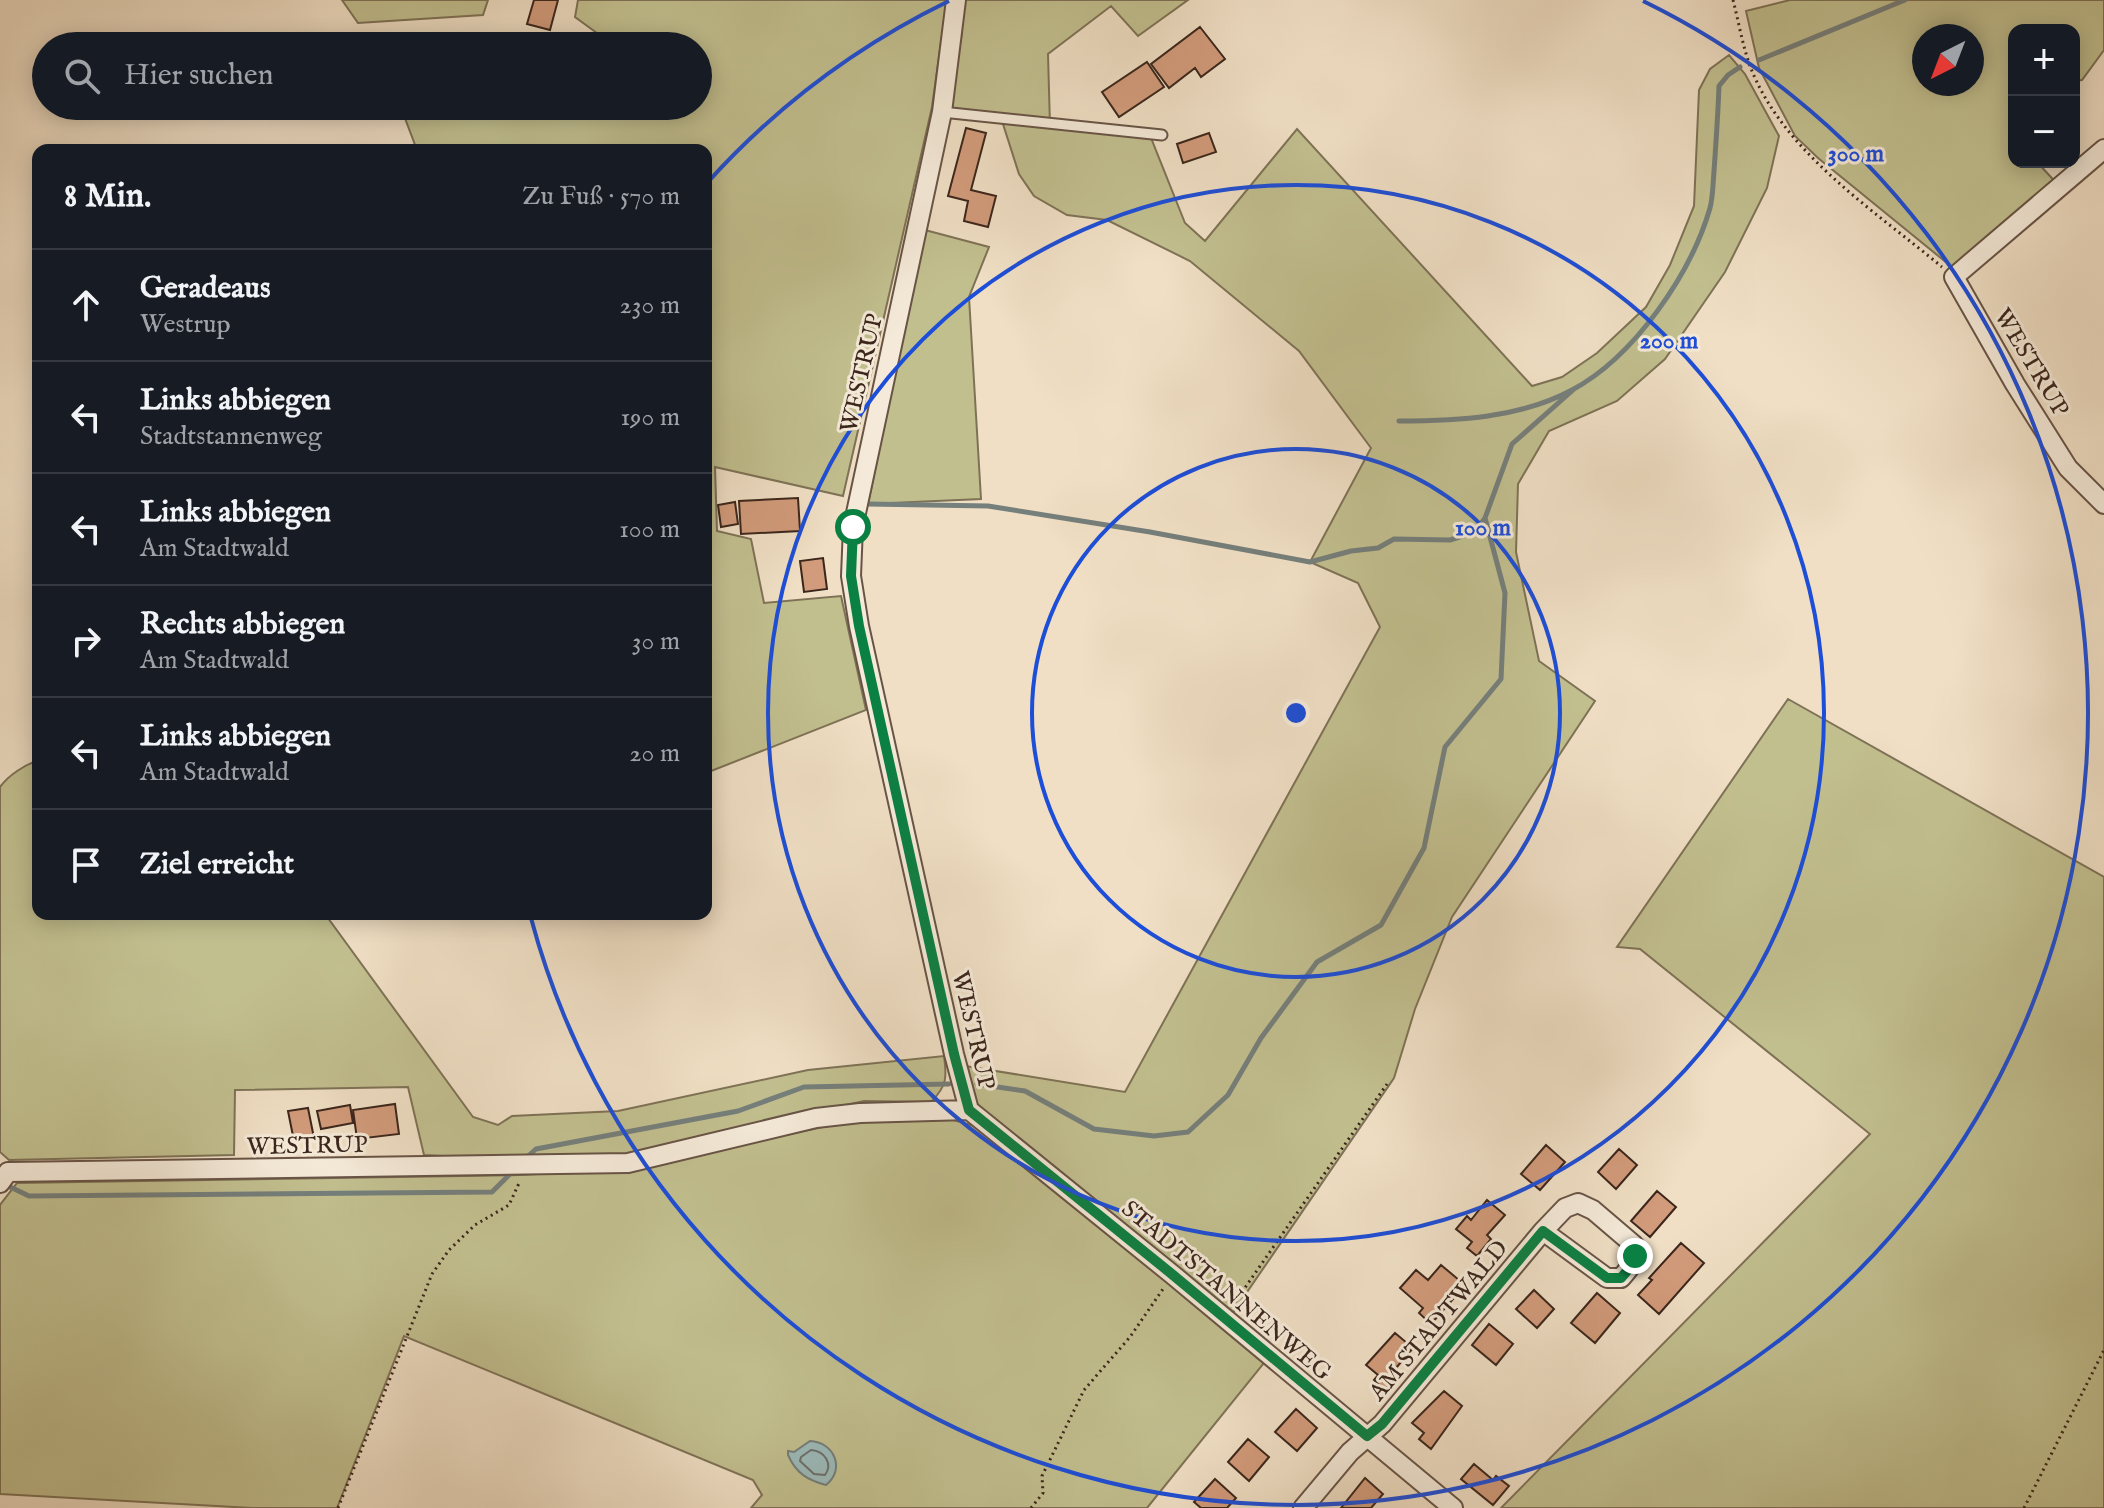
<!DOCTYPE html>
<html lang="de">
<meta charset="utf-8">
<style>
:root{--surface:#171b24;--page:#20242c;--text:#f1f3f6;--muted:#9ea1a6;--line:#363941}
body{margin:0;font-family:"IM FELL English",serif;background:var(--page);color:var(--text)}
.controls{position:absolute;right:24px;top:24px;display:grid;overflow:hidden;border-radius:16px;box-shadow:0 4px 20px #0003}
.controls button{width:72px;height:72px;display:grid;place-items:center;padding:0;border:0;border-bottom:2px solid var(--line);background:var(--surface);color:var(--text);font:40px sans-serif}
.compass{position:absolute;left:1912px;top:24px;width:72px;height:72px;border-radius:50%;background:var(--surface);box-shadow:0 4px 20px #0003;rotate:222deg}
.stop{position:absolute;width:24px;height:24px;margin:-18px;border:6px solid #0b8043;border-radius:50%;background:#fff}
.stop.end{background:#0b8043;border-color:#fff;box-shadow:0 2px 8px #0008}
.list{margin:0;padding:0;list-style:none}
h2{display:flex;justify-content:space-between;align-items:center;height:104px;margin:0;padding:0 32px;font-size:34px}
h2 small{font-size:26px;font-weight:400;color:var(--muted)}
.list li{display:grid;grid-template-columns:52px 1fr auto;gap:24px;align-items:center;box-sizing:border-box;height:112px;padding:0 32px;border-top:2px solid var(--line)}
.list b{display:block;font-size:30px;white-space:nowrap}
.list p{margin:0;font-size:26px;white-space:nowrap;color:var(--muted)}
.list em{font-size:26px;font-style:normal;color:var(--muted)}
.icon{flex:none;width:44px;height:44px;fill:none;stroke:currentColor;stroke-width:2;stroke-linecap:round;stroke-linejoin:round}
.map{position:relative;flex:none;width:2104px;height:1508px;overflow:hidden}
.search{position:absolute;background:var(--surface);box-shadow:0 4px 20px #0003;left:32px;top:32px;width:680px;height:88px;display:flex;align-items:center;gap:20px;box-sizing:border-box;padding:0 28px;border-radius:44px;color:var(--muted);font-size:30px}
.panel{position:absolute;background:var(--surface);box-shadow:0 4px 20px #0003;left:32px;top:144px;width:680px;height:776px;border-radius:16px}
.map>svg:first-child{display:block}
.green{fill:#c2bf8f;stroke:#7e7256;stroke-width:2;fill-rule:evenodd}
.water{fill:#9cbbbb;stroke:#757f7b;stroke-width:2}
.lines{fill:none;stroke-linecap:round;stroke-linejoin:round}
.shore{stroke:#6c706c;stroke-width:2}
.stream{stroke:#757f7b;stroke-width:5}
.building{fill:#d29b7b;stroke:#3b261c;stroke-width:2}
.lane-casing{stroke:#685446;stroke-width:13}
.street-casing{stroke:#685446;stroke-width:22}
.path{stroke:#3b261c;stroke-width:3;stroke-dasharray:2 4;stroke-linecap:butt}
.lane{stroke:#f5ead9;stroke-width:9}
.street{stroke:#f5ead9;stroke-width:18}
.route{stroke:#0b8043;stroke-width:10}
.ring{fill:none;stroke:#1d4ed8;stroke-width:4}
.labels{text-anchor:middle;stroke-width:6;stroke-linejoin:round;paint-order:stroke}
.street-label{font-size:24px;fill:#3b261c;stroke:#f5ead9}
.centre{fill:#1d4ed8;stroke:#f5ead9;stroke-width:4}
.ring-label{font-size:24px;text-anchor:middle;font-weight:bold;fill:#1d4ed8;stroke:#f5ead9;stroke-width:6;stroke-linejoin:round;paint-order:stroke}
</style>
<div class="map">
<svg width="2104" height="1508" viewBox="0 0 2104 1508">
<rect width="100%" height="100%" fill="#f0dfc5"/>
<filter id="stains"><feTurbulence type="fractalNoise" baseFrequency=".0025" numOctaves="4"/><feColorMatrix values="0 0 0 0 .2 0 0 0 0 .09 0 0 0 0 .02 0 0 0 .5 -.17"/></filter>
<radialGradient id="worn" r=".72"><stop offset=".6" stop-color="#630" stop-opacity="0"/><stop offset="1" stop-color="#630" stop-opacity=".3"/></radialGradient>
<path class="green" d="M 342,0 L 488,0 L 483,15 L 358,23 Z
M 578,0 L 1188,0 L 1138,36 L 1111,6 L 1048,54 L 1050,126 L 1151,138 L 1185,223 L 1205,241 L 1297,129 L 1532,386 L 1562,377 L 1597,353 L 1646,307 L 1670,265 L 1694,206 L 1699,90 L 1710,69 L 1729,55 L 1745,74 L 1779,136 L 1767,188 L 1725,272 L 1665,359 L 1617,401 L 1549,431 L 1518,484 L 1516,552 L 1539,661 L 1595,701 L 1452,917 L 1415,1009 L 1394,1078 L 1232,1314 L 978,1106 L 965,1066 L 1125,1092 L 1380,627 L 1358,583 L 1310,562 L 1371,448 L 1299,351 L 1190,261 L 1107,220 L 1067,215 L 1034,196 L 1019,174 L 1002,121 L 949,115 L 962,32 L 951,27 L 944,21 L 932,107 L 843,496 L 715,467 L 717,531 L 751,539 L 764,603 L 841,596 L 866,710 L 706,773 L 706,150 L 417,150 L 403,113 L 442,106 L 698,106 L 698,46 L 603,46 L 601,36 L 575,17 Z
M 1790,0 L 2104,0 L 2104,50 L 2082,80 L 2074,81 L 2074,30 L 2014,30 L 2014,162 L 2037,162 L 2061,188 L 1958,272 L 1818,158 L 1795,136 L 1759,68 L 1746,11 ZM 1924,36 L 1972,36 L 1972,84 L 1924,84 Z
M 925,230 L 989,247 L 969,297 L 981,499 L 868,504 Z
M 1788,699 L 2104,877 L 2104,1508 L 1501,1508 L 1870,1134 L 1640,949 L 1617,947 Z
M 38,761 L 38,914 L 325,914 L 473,1117 L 498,1125 L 512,1116 L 618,1111 L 808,1070 L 944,1056 C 947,1077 947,1086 931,1102 L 864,1101 L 622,1155 L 517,1160 L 424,1155 L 408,1087 L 235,1090 L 234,1155 L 9,1160 L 0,1152 L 0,787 C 8,776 25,764 38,761 Z
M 860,1119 L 950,1119 L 974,1126 L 1064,1193 L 1268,1358 L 1147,1508 L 751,1508 L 762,1495 L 753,1480 L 404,1336 L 337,1508 L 252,1508 L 0,1494 L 0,1205 L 17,1183 L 520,1175 L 626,1169 Z"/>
<path class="water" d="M 810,1441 C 834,1442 846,1469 826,1485 C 807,1480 796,1473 788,1455 L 788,1451 L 794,1452 Z"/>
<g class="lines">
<path class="shore" d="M 811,1450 C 825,1451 833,1464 825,1475 L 814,1474 L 800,1461 L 801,1457 Z"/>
<path class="stream" d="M 1759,60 L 1905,0
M 1399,421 C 1457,421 1520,418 1572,390 C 1634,357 1691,274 1710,208 C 1713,197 1713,183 1714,171 C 1716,143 1718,114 1719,86 L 1728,75 L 1740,67
M 868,504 L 988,506 L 1150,532 L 1310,562 L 1351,551 L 1378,548 L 1394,539 L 1450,540 L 1475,532 L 1485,518
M 977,1084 L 1025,1091 L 1094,1129 L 1154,1136 L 1188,1132 L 1228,1095 L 1261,1038 L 1317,962 L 1381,925 L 1424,848 L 1445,747 L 1501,679 L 1505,593 L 1485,518 L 1512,444 L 1573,390
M 526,1158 L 536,1149 L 738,1111 L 804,1087 L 949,1084
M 4,1184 L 29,1196 L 492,1192 L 514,1170"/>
</g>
<path class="building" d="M 534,0 L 558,0 L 550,30 L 527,24 Z
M 1200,27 L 1225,59 L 1201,77 L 1195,68 L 1169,88 L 1151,64 Z
M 469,40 L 500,41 L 500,46 L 469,46 Z
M 1147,62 L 1164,87 L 1119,117 L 1102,92 Z
M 966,128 L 986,133 L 971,190 L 996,196 L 988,227 L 964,221 L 968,201 L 948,196 Z
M 1209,133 L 1216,152 L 1183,163 L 1177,144 Z
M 798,498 L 800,531 L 741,534 L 739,501 Z
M 735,502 L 738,524 L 721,527 L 718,505 Z
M 823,558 L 827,589 L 804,592 L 800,561 Z
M 395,1104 L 399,1134 L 357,1139 L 353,1110 Z
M 350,1105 L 353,1123 L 321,1129 L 317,1111 Z
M 308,1108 L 314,1138 L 294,1141 L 288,1111 Z
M 1546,1145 L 1565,1162 L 1540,1190 L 1521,1174 Z
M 1619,1149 L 1637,1165 L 1616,1189 L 1598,1172 Z
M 1657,1191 L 1676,1207 L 1650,1237 L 1631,1221 Z
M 1487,1200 L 1505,1215 L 1487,1235 L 1491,1239 L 1477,1256 L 1467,1248 L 1472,1242 L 1456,1229 L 1467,1216 L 1471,1220 Z
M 1681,1243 L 1704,1263 L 1659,1314 L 1638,1295 L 1652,1280 L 1649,1278 Z
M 1441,1265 L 1459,1280 L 1447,1294 L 1453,1299 L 1431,1324 L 1419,1313 L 1423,1308 L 1400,1288 L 1416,1270 L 1428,1280 Z
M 1534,1290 L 1554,1309 L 1537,1328 L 1516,1309 Z
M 1597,1293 L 1620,1313 L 1595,1343 L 1571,1323 Z
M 1489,1324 L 1513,1344 L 1496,1365 L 1472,1345 Z
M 1395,1333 L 1413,1348 L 1396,1368 L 1400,1372 L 1385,1390 L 1374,1380 L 1378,1375 L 1366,1365 Z
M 1444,1391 L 1462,1406 L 1431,1449 L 1419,1439 L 1424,1433 L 1412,1423 Z
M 1296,1409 L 1317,1428 L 1297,1451 L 1275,1432 Z
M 1248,1439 L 1269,1457 L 1249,1481 L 1228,1462 Z
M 1474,1464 L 1493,1480 L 1496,1476 L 1509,1486 L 1493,1505 L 1461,1479 Z
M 1365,1478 L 1383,1494 L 1371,1508 L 1341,1508 Z
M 1215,1479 L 1236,1498 L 1227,1508 L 1201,1508 L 1194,1502 Z"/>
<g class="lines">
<g class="lane-casing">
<path id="lane" d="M 942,112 L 1162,135"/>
</g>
<g class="street-casing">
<path id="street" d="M 956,0 L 942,112 L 853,527 L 851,576 L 859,626 L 954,1054 L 969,1110
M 2104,149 L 1954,277 L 2015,384 L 2068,468 L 2104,504
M 969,1110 L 1173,1275 L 1453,1508
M 0,1183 L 8,1172 L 628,1163 L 816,1118 L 860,1113 L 969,1110
M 1303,1508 L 1350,1452 L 1382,1424 L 1543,1231 L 1565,1208 L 1578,1203 L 1593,1210 L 1634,1245 C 1636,1261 1631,1267 1621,1278 L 1607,1278 L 1543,1231"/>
</g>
<path class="path" d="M 1733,0 C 1739,23 1743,49 1752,71 C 1786,154 1875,211 1942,267
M 1235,1302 L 1387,1084
M 338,1508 L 432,1274 L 449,1250 L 475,1225 L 509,1205 L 520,1181
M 1031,1508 L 1043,1493 L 1042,1476 L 1084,1390 L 1130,1337 L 1163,1289
M 2024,1508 L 2104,1350"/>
<use href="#lane" class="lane"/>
<use href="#street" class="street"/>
</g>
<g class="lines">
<path class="route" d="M 853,527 L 851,576 L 859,626 L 954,1054 L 969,1110 L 1173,1275 L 1367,1436 L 1382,1424 L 1543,1231 L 1607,1278 L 1621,1278 L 1632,1265 L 1635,1256"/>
</g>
<g class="ring">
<circle cx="1296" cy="713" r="264"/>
<circle cx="1296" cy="713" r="528"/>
<path d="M707 183A792 792 0 0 1 949 1M1643 1A792 792 0 1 1 531 918"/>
</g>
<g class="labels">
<g class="street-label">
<text transform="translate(2032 362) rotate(59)" y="8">WESTRUP</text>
<text transform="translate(861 373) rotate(-77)" y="8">WESTRUP</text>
<text transform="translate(974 1030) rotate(77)" y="8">WESTRUP</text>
<text transform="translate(307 1145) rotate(-1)" y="8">WESTRUP</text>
<text transform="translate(1227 1290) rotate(40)" y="8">STADTSTANNENWEG</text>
<text transform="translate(1438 1320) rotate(-50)" y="8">AM STADTWALD</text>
</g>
</g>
<circle cx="1296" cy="713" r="12" class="centre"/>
<g class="ring-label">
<text x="1856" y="161">300 m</text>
<text x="1669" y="348">200 m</text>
<text x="1483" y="535">100 m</text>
</g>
<rect width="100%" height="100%" filter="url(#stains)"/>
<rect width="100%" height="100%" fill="url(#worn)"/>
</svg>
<div class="controls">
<button>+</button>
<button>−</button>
</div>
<svg class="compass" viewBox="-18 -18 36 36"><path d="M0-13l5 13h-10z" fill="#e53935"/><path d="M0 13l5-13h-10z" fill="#9ea1a6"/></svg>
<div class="stop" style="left:853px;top:527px"></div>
<div class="stop end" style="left:1635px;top:1256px"></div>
<div class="search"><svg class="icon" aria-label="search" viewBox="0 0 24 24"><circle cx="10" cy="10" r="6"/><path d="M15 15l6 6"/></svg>Hier suchen</div>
<section class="panel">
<h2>8 Min.<small>Zu Fuß · 570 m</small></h2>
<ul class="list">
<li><svg class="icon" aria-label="ahead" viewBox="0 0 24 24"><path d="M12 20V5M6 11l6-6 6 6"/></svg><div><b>Geradeaus</b><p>Westrup</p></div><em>230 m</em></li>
<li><svg class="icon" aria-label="left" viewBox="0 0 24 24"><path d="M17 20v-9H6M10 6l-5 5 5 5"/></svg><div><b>Links abbiegen</b><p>Stadtstannenweg</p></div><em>190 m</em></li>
<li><svg class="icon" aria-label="left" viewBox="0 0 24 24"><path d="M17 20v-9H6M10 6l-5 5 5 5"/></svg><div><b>Links abbiegen</b><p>Am Stadtwald</p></div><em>100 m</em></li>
<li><svg class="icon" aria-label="right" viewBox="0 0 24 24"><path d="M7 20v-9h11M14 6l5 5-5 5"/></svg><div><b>Rechts abbiegen</b><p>Am Stadtwald</p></div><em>30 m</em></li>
<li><svg class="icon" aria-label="left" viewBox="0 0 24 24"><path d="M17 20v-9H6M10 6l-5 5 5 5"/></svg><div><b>Links abbiegen</b><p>Am Stadtwald</p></div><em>20 m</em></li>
<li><svg class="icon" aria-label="arrive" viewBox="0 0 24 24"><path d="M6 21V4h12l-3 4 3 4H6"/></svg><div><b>Ziel erreicht</b></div></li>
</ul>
</section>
</div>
